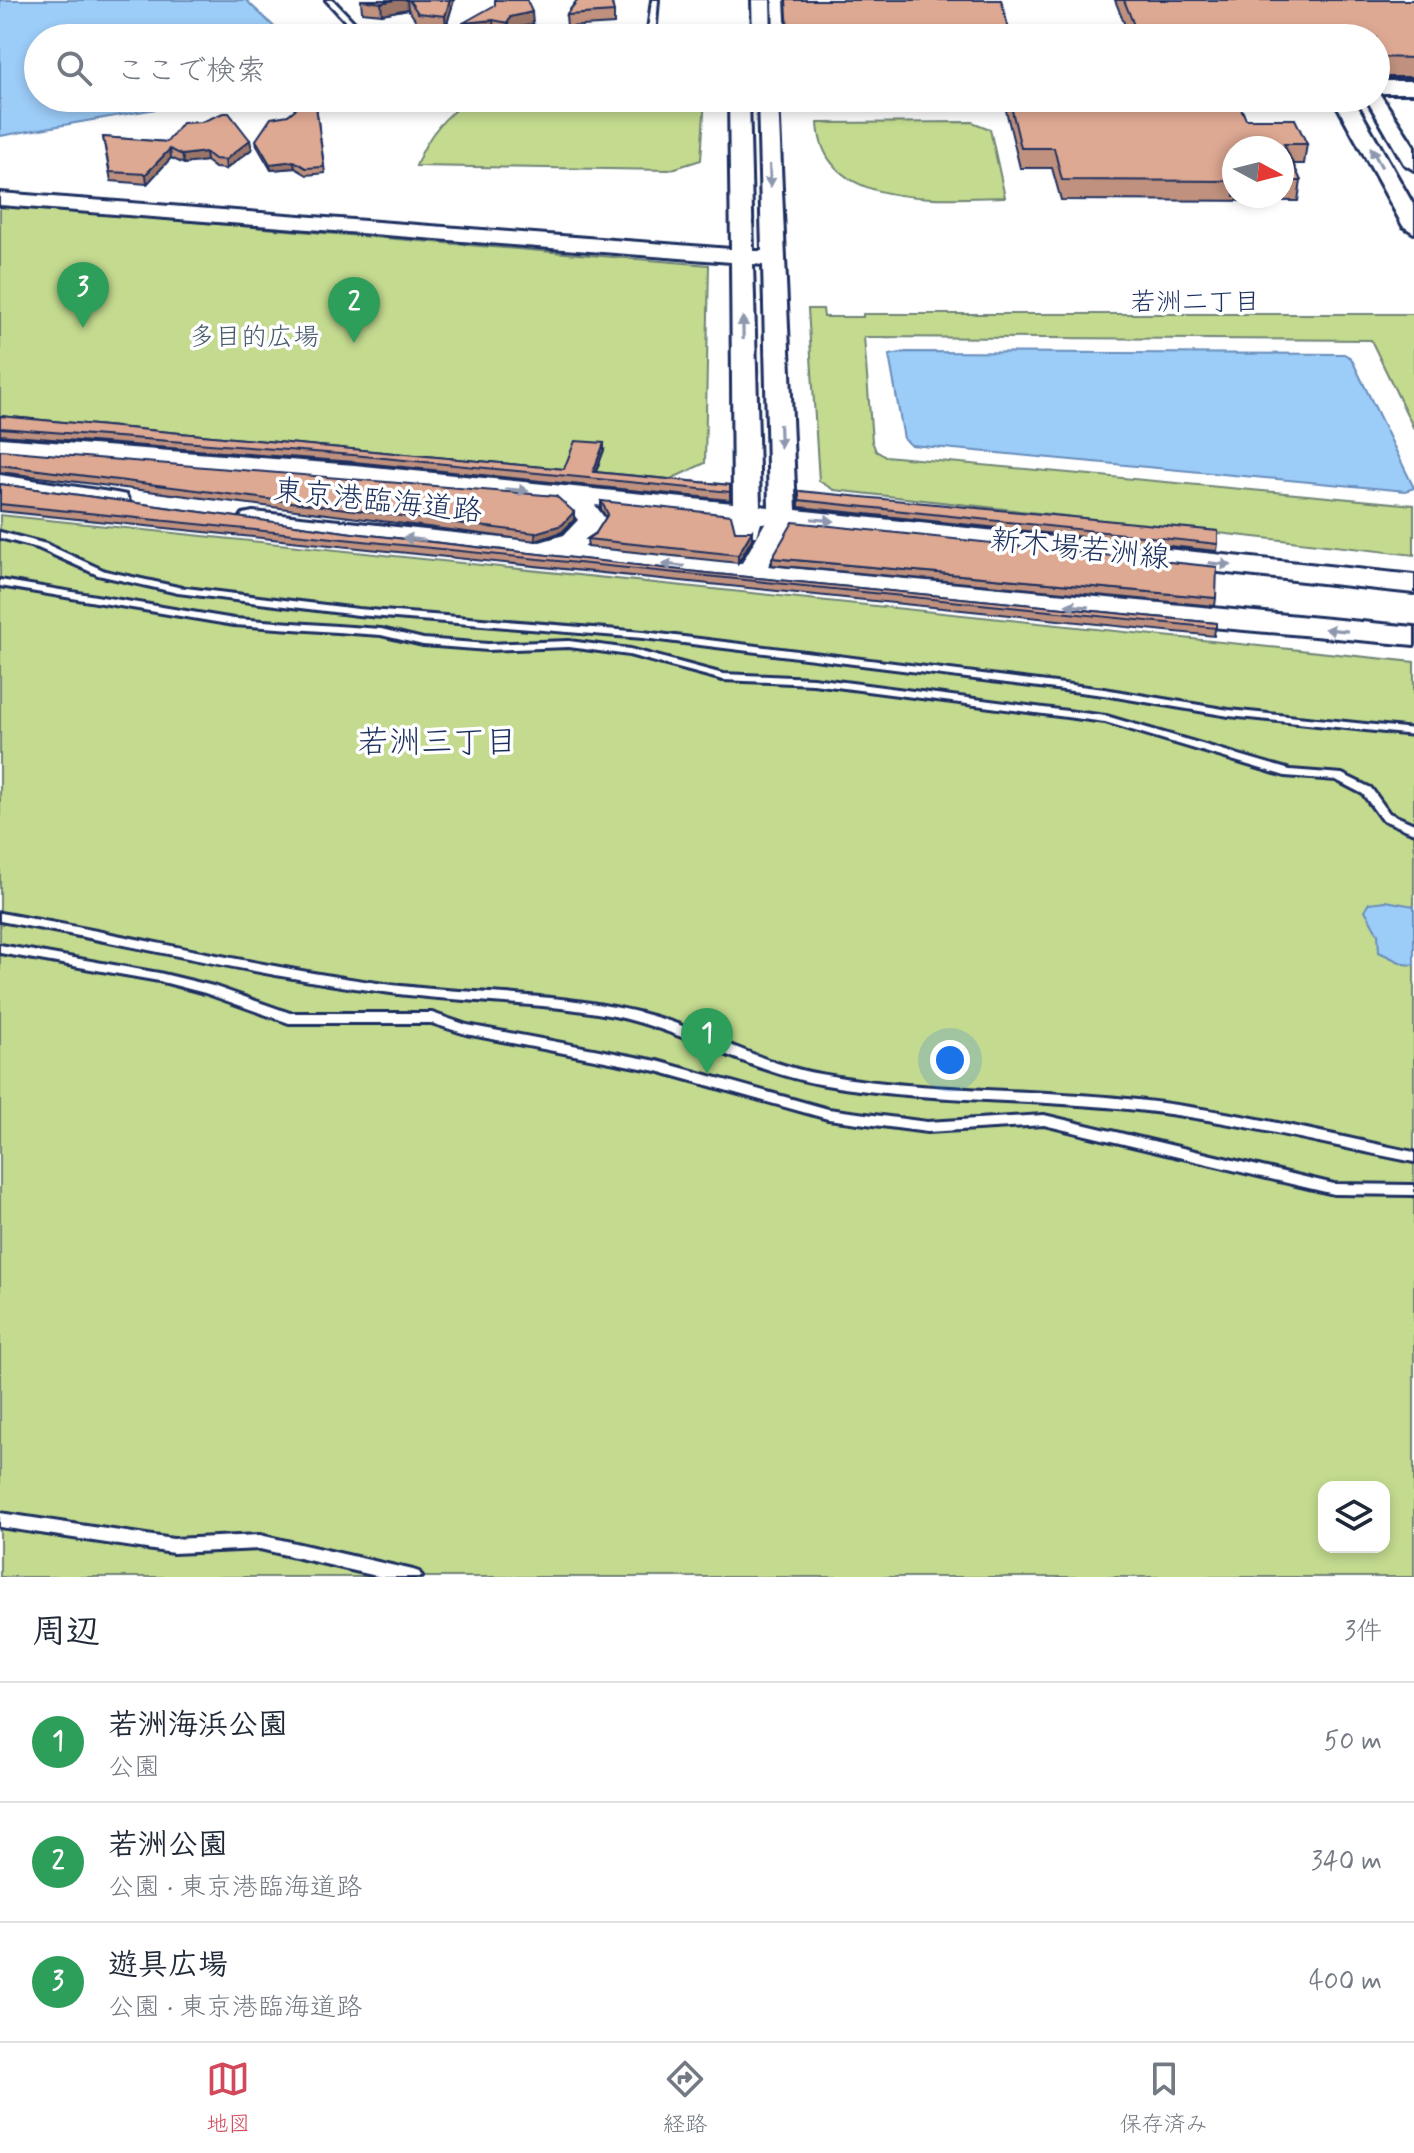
<!DOCTYPE html>
<html lang="ja">
<meta charset="utf-8">
<style>
:root{--surface:#fff;--page:#f2f2f3;--text:#1f2937;--muted:#747a83;--line:#e0e1e3;--accent:#d1495b}
body{margin:0;font-family:Mynerve,"Klee One",sans-serif;background:var(--page);color:var(--text)}
.controls{position:absolute;right:24px;bottom:24px;display:grid;overflow:hidden;border-radius:16px;box-shadow:0 4px 12px #0003}
.controls button{width:72px;height:72px;display:grid;place-items:center;padding:0;border:0;border-bottom:2px solid var(--line);background:var(--surface);color:var(--text);font:40px sans-serif}
.compass{position:absolute;left:1222px;top:136px;width:72px;height:72px;border-radius:50%;background:var(--surface);box-shadow:0 4px 12px #0003;rotate:97deg}
.you{position:absolute;left:950px;top:1060px;width:28px;height:28px;margin:-20px;border:6px solid #fff;border-radius:50%;background:#1a73e8;box-shadow:0 0 0 12px #1a73e833}
.badge{display:grid;place-items:center;width:52px;height:52px;border-radius:50%;background:var(--accent);color:#fff;font-size:26px;font-weight:700}
.pin{position:absolute;translate:-50% -66px;filter:drop-shadow(0 2px 4px #0008)}
.pin::after{content:'';position:absolute;top:42px;width:28px;height:24px;background:inherit;clip-path:polygon(0 0,100% 0,50% 100%)}
.list{margin:0;padding:0;list-style:none}
h2{display:flex;justify-content:space-between;align-items:center;height:104px;margin:0;padding:0 32px;font-size:34px}
h2 small{font-size:26px;font-weight:400;color:var(--muted)}
.list li{display:grid;grid-template-columns:52px 1fr auto;gap:24px;align-items:center;box-sizing:border-box;height:120px;padding:0 32px;border-top:2px solid var(--line)}
.list b{display:block;font-size:30px;white-space:nowrap}
.list p{margin:0;font-size:26px;white-space:nowrap;color:var(--muted)}
.list em{font-size:26px;font-style:normal;color:var(--muted)}
.icon{flex:none;width:44px;height:44px;fill:none;stroke:currentColor;stroke-width:2;stroke-linecap:round;stroke-linejoin:round}
.map{position:relative;flex:none;width:1414px;height:1577px;overflow:hidden}
.search{position:absolute;background:var(--surface);box-shadow:0 4px 12px #0003;left:24px;right:24px;top:24px;height:88px;display:flex;align-items:center;gap:20px;box-sizing:border-box;padding:0 28px;border-radius:44px;color:var(--muted);font-size:30px}
.sheet{height:464px;background:var(--surface)}
nav{display:flex;justify-content:space-around;align-items:center;box-sizing:border-box;height:112px;border-top:2px solid var(--line);background:var(--surface);font-size:22px;color:var(--muted)}
nav a{display:grid;justify-items:center;gap:4px}
nav .on{color:var(--accent)}
.map>svg:first-child{display:block}
.green{fill:#c3da8f;stroke:#6f8476;stroke-width:2;fill-rule:evenodd}
.water{fill:#9cccf8;stroke:#688dba;stroke-width:2}
.lines{fill:none;stroke-linecap:round;stroke-linejoin:round}
.service-casing{stroke:#1b2f5e;stroke-width:6}
.tertiary-casing{stroke:#1b2f5e;stroke-width:6}
.service{fill:#fff;fill-rule:evenodd}
.tertiary{fill:#fff;fill-rule:evenodd}
.wall{fill:#bf917e;stroke:#1b2f5e;stroke-width:2;fill-rule:evenodd}
.shaded-wall{fill:#9b7667;stroke:#1b2f5e;stroke-width:2}
.building{fill:#dea993;stroke:#1b2f5e;stroke-width:2}
.oneway{fill:#8d97ae}
.labels{text-anchor:middle;stroke-width:7;stroke-linejoin:round;paint-order:stroke}
.far-neighbourhood-label{font-size:26px;fill:#1b2f5e;stroke:#fff}
.far-park-label{font-size:26px;fill:#455a6a;stroke:#fff}
.street-label{font-size:30px;fill:#1b2f5e;stroke:#fff}
.neighbourhood-label{font-size:32px;fill:#1b2f5e;stroke:#fff}
</style>
<div class="map">
<svg width="1414" height="1577" viewBox="0 0 1414 1577">
<rect width="100%" height="100%" fill="#fff"/>
<filter id="ink" filterUnits="userSpaceOnUse"><feTurbulence type="fractalNoise" baseFrequency=".0125" numOctaves="2"/><feDisplacementMap in="SourceGraphic" scale="16" xChannelSelector="R" yChannelSelector="G"/><feConvolveMatrix kernelMatrix="1 2 1 2 8 2 1 2 1" color-interpolation-filters="sRGB"/></filter>
<g filter="url(#ink)">
<path class="green" d="M 473,98 L 705,98 L 701,160 L 669,170 L 416,166 C 427,136 445,114 473,98 Z
M 972,122 L 990,129 L 1005,197 C 942,198 822,211 818,123 Z
M 0,206 L 709,265 L 705,463 L 660,484 L 0,420 Z
M 808,309 L 823,309 L 824,317 L 863,317 L 863,314 L 1414,314 L 1414,429 L 1371,340 L 864,337 L 872,441 L 876,451 L 885,456 L 1414,505 L 1414,555 L 834,490 L 819,481 Z
M 0,515 L 1414,662 L 1414,1577 L 0,1577 ZM 1324,1487 L 1384,1487 L 1384,1547 L 1324,1547 Z"/>
<path class="water" d="M 0,0 L 246,0 L 286,38 L 38,38 L 38,98 L 219,98 L 0,136 Z
M 906,352 L 1344,354 L 1351,358 L 1414,488 L 1406,491 L 911,445 L 904,439 L 889,355 Z
M 1386,901 L 1414,906 L 1414,965 L 1404,964 L 1379,952 L 1378,934 L 1365,910 L 1369,903 Z"/>
<g class="lines">
<g class="service-casing">
<path id="service" d="M 326,0 L 333,0 L 369,38 L 361,38 Z
M 652,0 L 658,0 L 655,38 L 647,38 Z
M 0,532 L 46,544 L 105,571 L 178,587 L 358,609 L 643,632 L 1104,689 L 1229,710 L 1414,729 L 1414,735 L 1229,716 L 1104,695 L 643,638 L 358,615 L 178,593 L 98,575 L 38,548 L 0,538 Z
M 0,580 L 234,619 L 381,629 L 423,639 L 488,644 L 569,641 L 630,649 L 723,674 L 813,678 L 1106,716 L 1290,770 L 1342,774 L 1371,788 L 1389,813 L 1414,824 L 1414,833 L 1381,819 L 1363,794 L 1336,780 L 1285,776 L 1105,722 L 813,684 L 723,680 L 629,655 L 569,647 L 488,650 L 423,645 L 381,635 L 234,625 L 0,586 Z
M 0,913 C 128,935 255,966 384,984 C 460,994 538,992 614,1007 C 640,1012 666,1019 690,1029 C 733,1045 774,1066 820,1074 C 924,1093 1032,1088 1137,1100 C 1230,1110 1322,1133 1414,1152 L 1414,1162 C 1322,1144 1230,1120 1137,1110 C 1032,1098 924,1103 820,1084 C 748,1071 685,1031 614,1016 C 539,1001 460,1003 384,992 C 255,975 128,944 0,921 Z
M 0,945 L 159,973 L 213,986 L 290,1013 L 432,1013 L 467,1025 L 657,1061 L 828,1109 L 927,1122 L 1044,1115 L 1334,1184 L 1414,1185 L 1414,1195 L 1334,1194 L 1044,1125 L 927,1132 L 828,1119 L 657,1071 L 466,1034 L 431,1023 L 289,1023 L 205,993 L 159,981 L 0,953 Z
M 0,1513 L 173,1539 L 260,1535 L 413,1570 L 419,1572 L 422,1577 L 381,1577 L 260,1549 L 173,1553 L 0,1527 Z"/>
</g>
<g class="tertiary-casing">
<path id="tertiary" d="M 752,0 L 770,0 L 771,38 L 753,38 Z
M 1376,81 L 1414,81 L 1414,93 L 1379,93 L 1414,146 L 1414,170 L 1404,164 L 1366,98 L 1376,98 Z
M 729,98 L 749,98 L 753,251 L 762,251 L 758,98 L 778,98 L 796,510 L 1414,575 L 1414,593 L 791,526 L 768,566 L 1414,627 L 1414,645 L 999,608 L 253,528 L 243,526 L 239,520 L 243,514 L 253,512 L 540,542 L 564,535 L 578,520 L 569,508 L 557,501 L 0,454 L 0,438 L 354,465 L 733,503 L 731,262 L 0,205 L 0,193 L 731,249 ZM 753,264 L 763,265 L 769,507 L 760,506 ZM 595,505 L 733,520 L 737,536 L 757,536 L 761,523 L 765,523 L 742,563 L 584,547 L 594,539 L 606,520 Z
M 1333,98 L 1353,98 L 1414,206 L 1414,233 L 1403,226 Z
M 0,475 L 116,493 L 126,495 L 129,501 L 126,507 L 116,509 L 0,491 Z"/>
</g>
<use href="#service" class="service"/>
<use href="#tertiary" class="tertiary"/>
</g>
<path class="wall" d="M 361,0 L 454,0 L 446,27 L 419,25 L 408,9 L 382,14 L 362,12 Z
M 577,0 L 614,0 L 612,3 L 614,12 L 614,24 L 567,27 L 566,15 Z
M 785,0 L 1001,0 L 1011,38 L 787,38 Z
M 1115,0 L 1414,0 L 1414,77 L 1376,77 L 1376,38 L 1130,38 Z
M 495,5 L 533,24 L 510,29 L 509,35 L 494,32 L 464,34 Z
M 315,98 L 325,173 L 307,175 L 295,168 L 271,170 L 257,146 L 256,140 L 288,115 Z
M 1003,98 L 1236,98 L 1246,119 L 1307,144 L 1304,164 L 1293,164 L 1301,181 L 1298,201 L 1061,200 L 1052,168 L 1020,168 ZM 1234,148 L 1282,148 L 1282,196 L 1234,196 Z
M 103,137 L 167,142 L 252,149 L 226,169 L 215,168 L 206,161 L 184,164 L 171,158 L 147,184 L 111,181 Z
M 0,416 L 564,469 L 604,450 L 596,472 L 730,485 L 730,500 L 354,462 L 0,435 Z
M 0,450 L 574,512 L 574,520 L 562,532 L 536,541 L 0,472 Z
M 0,484 L 352,533 L 706,573 L 1216,623 L 1214,636 L 0,511 Z
M 799,491 L 1218,544 L 1217,551 L 799,507 Z
M 601,501 L 735,531 L 752,539 L 738,563 L 588,547 L 587,539 L 596,533 L 606,517 L 601,509 Z
M 772,558 L 1216,598 L 1215,606 L 772,565 Z"/>
<path class="shaded-wall" d="M 394,0 L 407,0 L 408,9 L 382,14 L 381,3 Z
M 450,0 L 454,0 L 446,27 L 445,16 Z
M 532,12 L 533,24 L 510,29 L 509,35 L 508,23 L 510,17 Z
M 493,20 L 494,32 L 464,34 L 463,23 Z
M 250,140 L 252,149 L 226,169 L 225,160 Z
M 170,149 L 171,158 L 147,184 L 146,174 Z
M 205,152 L 206,161 L 184,164 L 182,155 Z
M 294,161 L 295,168 L 271,170 L 270,164 Z
M 604,443 L 604,450 L 593,479 L 593,472 Z
M 574,512 L 574,520 L 562,532 L 536,541 L 535,533 Z
M 752,531 L 752,539 L 738,563 L 738,555 Z"/>
<path class="building" d="M 361,0 L 394,0 L 381,3 Z
M 409,0 L 450,0 L 445,16 L 418,13 Z
M 495,0 L 527,0 L 532,12 L 510,17 L 508,23 L 493,20 L 463,23 L 495,5 Z
M 578,0 L 611,0 L 614,12 L 566,15 Z
M 786,0 L 1001,0 L 1011,38 L 811,38 L 811,33 L 788,32 Z
M 1124,0 L 1414,0 L 1414,58 L 1376,57 L 1376,38 L 1139,38 Z
M 309,98 L 315,98 L 324,167 L 306,168 L 294,161 L 270,164 L 256,140 L 271,118 L 288,115 Z
M 1009,98 L 1236,98 L 1246,119 L 1295,119 L 1307,144 L 1284,144 L 1301,181 L 1282,181 L 1282,148 L 1234,148 L 1234,181 L 1062,180 L 1054,148 L 1021,148 Z
M 223,113 L 229,113 L 250,140 L 225,160 L 214,159 L 205,152 L 182,155 L 170,149 L 146,174 L 110,172 L 103,137 L 167,142 L 182,123 L 202,122 Z
M 0,416 L 564,469 L 575,441 L 604,443 L 593,472 L 730,485 L 730,492 L 353,455 L 0,428 Z
M 0,450 L 556,496 L 574,512 L 562,525 L 535,533 L 0,465 Z
M 0,484 L 352,533 L 706,573 L 1216,623 L 1216,628 L 0,504 Z
M 799,491 L 1218,531 L 1218,544 L 799,500 Z
M 601,501 L 731,515 L 735,531 L 752,531 L 738,555 L 587,539 L 596,533 L 608,514 Z
M 793,522 L 1217,567 L 1216,598 L 772,558 Z"/>
<defs><path id="oneway-solid" d="M-6-.8H1V-3.2L6.5 0L1 3.2V.8H-6Z" transform="scale(2)"/></defs>
<g class="oneway">
<use href="#oneway-solid" transform="translate(1376 157) rotate(-119)"/>
<use href="#oneway-solid" transform="translate(770 176) rotate(88)"/>
<use href="#oneway-solid" transform="translate(743 328) rotate(-91)"/>
<use href="#oneway-solid" transform="translate(780 436) rotate(88)"/>
<use href="#oneway-solid" transform="translate(517 490) rotate(6)"/>
<use href="#oneway-solid" transform="translate(823 520) rotate(6)"/>
<use href="#oneway-solid" transform="translate(414 539) rotate(-174)"/>
<use href="#oneway-solid" transform="translate(1220 564) rotate(7)"/>
<use href="#oneway-solid" transform="translate(673 565) rotate(-174)"/>
<use href="#oneway-solid" transform="translate(1077 606) rotate(-175)"/>
<use href="#oneway-solid" transform="translate(1336 630) rotate(-175)"/>
</g>
</g>
<g class="labels">
<g class="far-neighbourhood-label">
<text x="1195" y="310">若洲二丁目</text>
</g>
<g class="far-park-label">
<text x="254" y="345">多目的広場</text>
</g>
<g class="street-label">
<text transform="translate(378 500) rotate(6)" y="10">東京港臨海道路</text>
<text transform="translate(1080 548) rotate(6)" y="10">新木場若洲線</text>
</g>
<g class="neighbourhood-label">
<text x="437" y="752">若洲三丁目</text>
</g>
</g>
</svg>
<div class="controls">
<button><svg class="icon" aria-label="layers" viewBox="0 0 24 24"><path d="M12 4l9 5-9 5-9-5zM3 14l9 5 9-5"/></svg></button>
</div>
<svg class="compass" viewBox="-18 -18 36 36"><path d="M0-13l5 13h-10z" fill="#e53935"/><path d="M0 13l5-13h-10z" fill="#747a83"/></svg>
<div class="you"></div>
<div class="pin badge" style="left:707px;top:1074px;background:#2e9e5b">1</div>
<div class="pin badge" style="left:354px;top:343px;background:#2e9e5b">2</div>
<div class="pin badge" style="left:83px;top:328px;background:#2e9e5b">3</div>
<div class="search"><svg class="icon" aria-label="search" viewBox="0 0 24 24"><circle cx="10" cy="10" r="6"/><path d="M15 15l6 6"/></svg>ここで検索</div>
</div>
<section class="sheet">
<h2>周辺<small>3件</small></h2>
<ul class="list">
<li><span class="badge" style="background:#2e9e5b">1</span><div><b>若洲海浜公園</b><p>公園</p></div><em>50 m</em></li>
<li><span class="badge" style="background:#2e9e5b">2</span><div><b>若洲公園</b><p>公園 · 東京港臨海道路</p></div><em>340 m</em></li>
<li><span class="badge" style="background:#2e9e5b">3</span><div><b>遊具広場</b><p>公園 · 東京港臨海道路</p></div><em>400 m</em></li>
</ul>
</section>
<nav>
<a class="on"><svg class="icon" aria-label="map" viewBox="0 0 24 24"><path d="M3 6l6-2 6 2 6-2v14l-6 2-6-2-6 2zM9 4v14M15 6v14"/></svg>地図</a>
<a><svg class="icon" aria-label="directions" viewBox="0 0 24 24"><path d="M12 3l9 9-9 9-9-9zM9 14v-3h6M13 9l2 2-2 2"/></svg>経路</a>
<a><svg class="icon" aria-label="saved" viewBox="0 0 24 24"><path d="M7 4h10v16l-5-4-5 4z"/></svg>保存済み</a>
</nav>
